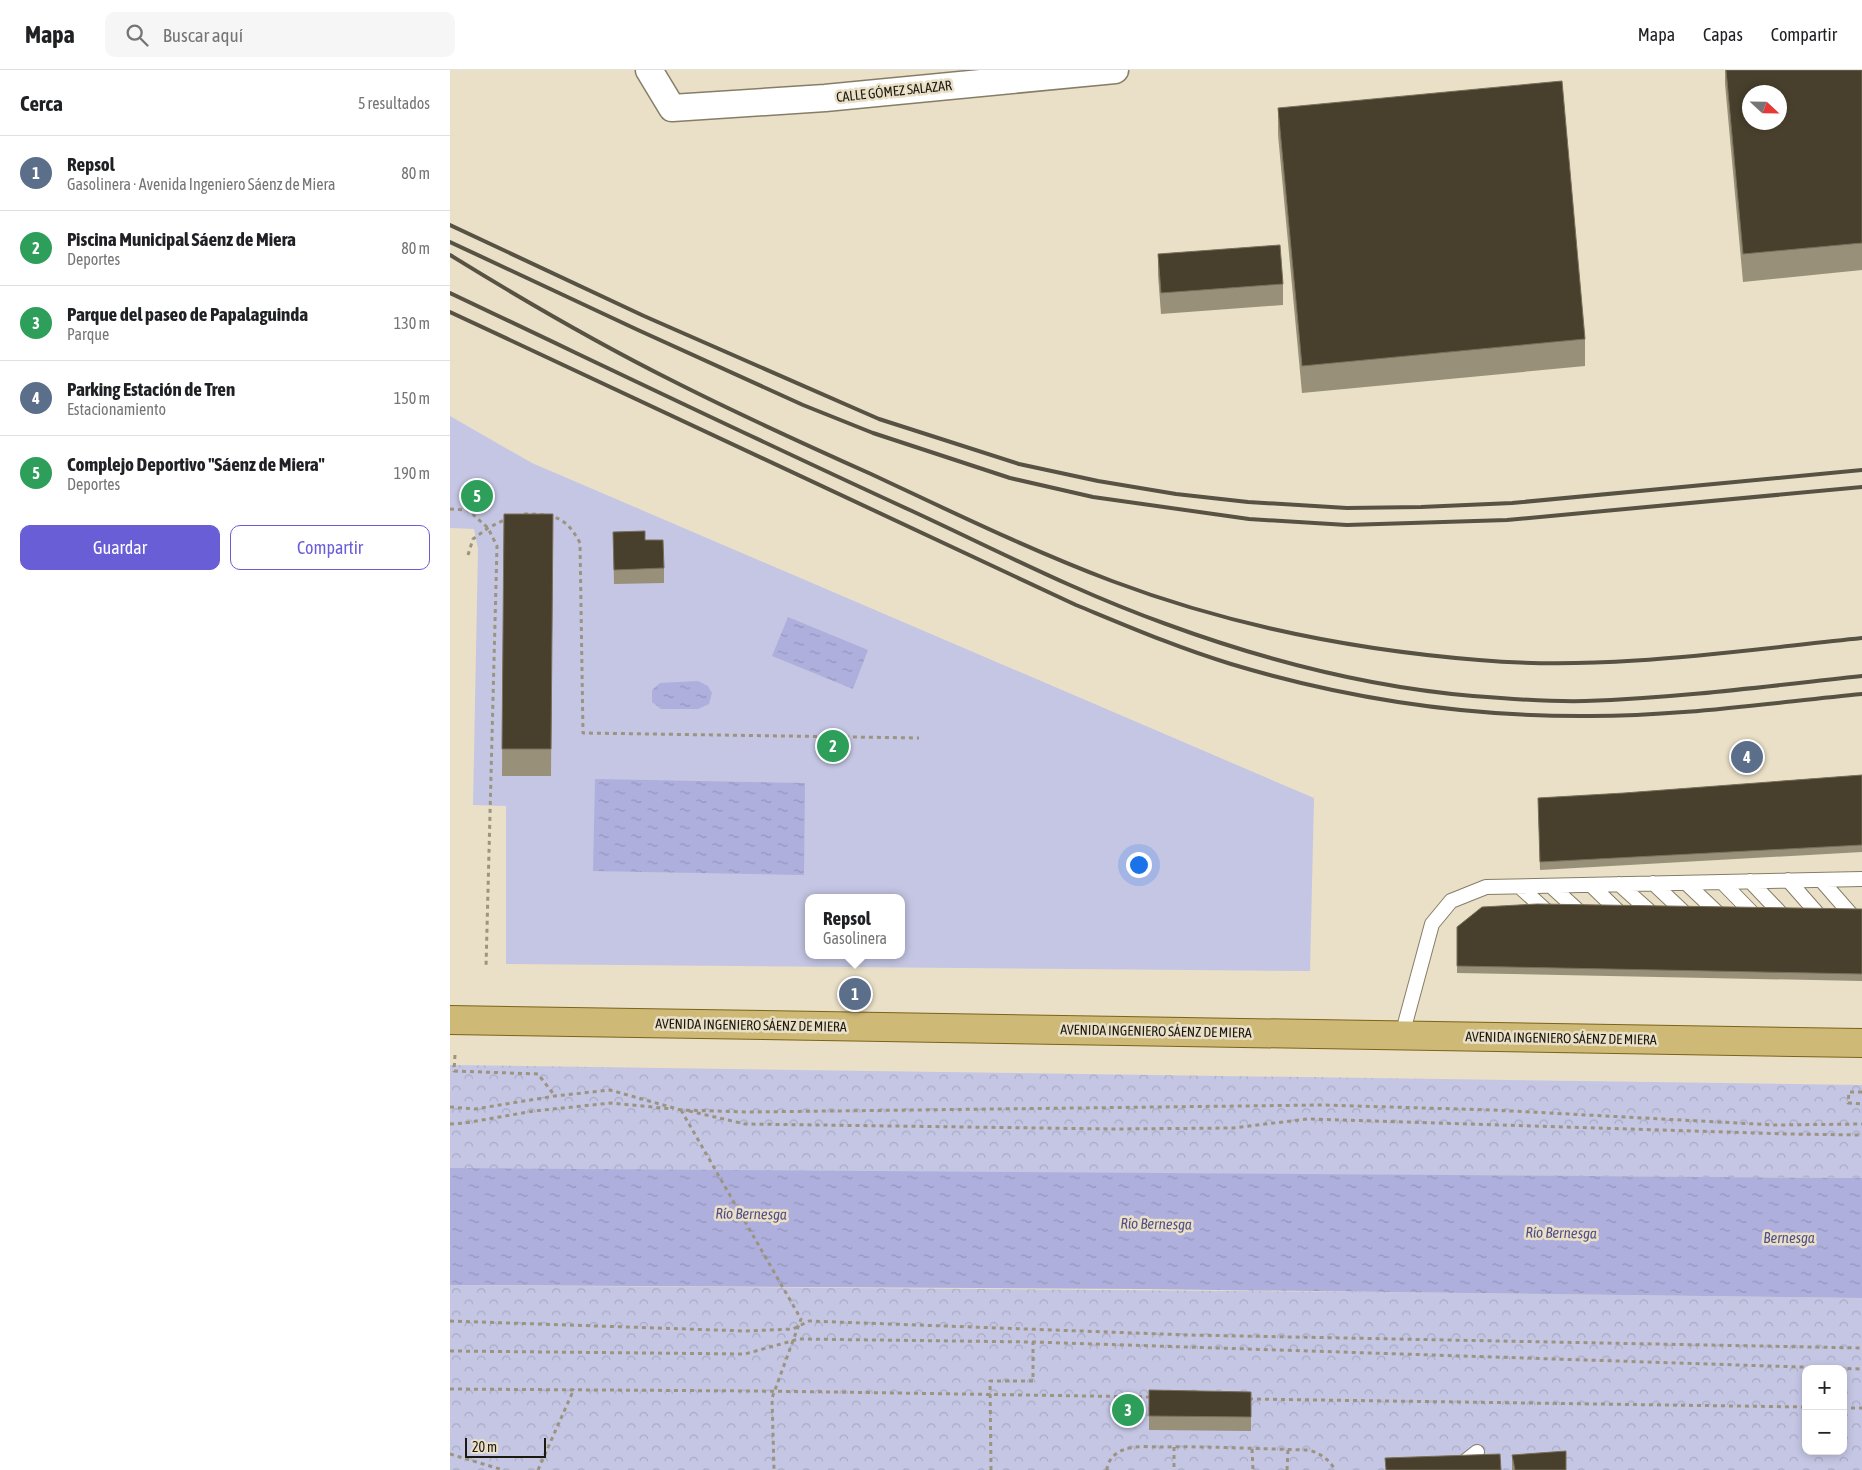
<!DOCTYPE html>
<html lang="es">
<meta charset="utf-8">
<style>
:root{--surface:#fff;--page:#f6f6f6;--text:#202124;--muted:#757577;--line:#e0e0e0;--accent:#6a5ed7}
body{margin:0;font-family:"Asap Condensed",sans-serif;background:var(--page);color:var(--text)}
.controls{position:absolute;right:15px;bottom:15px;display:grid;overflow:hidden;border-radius:10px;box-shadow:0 2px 8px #0003}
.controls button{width:45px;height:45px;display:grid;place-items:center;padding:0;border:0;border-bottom:1px solid var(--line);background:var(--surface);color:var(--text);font:25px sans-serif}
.compass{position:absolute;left:1292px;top:15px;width:45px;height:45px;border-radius:50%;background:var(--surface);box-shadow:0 2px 8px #0003;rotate:112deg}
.scale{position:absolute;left:15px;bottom:12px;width:81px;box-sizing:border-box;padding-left:5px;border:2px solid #1c1910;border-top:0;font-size:14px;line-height:18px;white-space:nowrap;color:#1c1910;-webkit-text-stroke:4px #eae0c7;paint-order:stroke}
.you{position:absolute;left:688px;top:794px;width:18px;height:18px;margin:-12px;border:4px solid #fff;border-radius:50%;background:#1a73e8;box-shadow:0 0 0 8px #1a73e833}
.badge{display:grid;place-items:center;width:32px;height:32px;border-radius:50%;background:var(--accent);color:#fff;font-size:16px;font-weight:700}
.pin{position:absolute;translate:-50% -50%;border:2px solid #fff;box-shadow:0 1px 5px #0006}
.popup{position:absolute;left:355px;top:824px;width:100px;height:65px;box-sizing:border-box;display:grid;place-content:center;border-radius:10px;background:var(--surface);filter:drop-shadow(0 1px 4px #0005);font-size:16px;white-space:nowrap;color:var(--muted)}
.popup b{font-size:19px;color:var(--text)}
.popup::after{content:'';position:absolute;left:50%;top:100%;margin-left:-10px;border:10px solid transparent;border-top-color:var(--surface)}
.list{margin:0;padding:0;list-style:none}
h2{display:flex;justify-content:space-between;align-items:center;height:65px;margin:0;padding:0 20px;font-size:21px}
h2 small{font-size:16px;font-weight:400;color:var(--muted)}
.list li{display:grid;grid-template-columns:32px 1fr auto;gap:15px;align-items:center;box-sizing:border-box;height:75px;padding:0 20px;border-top:1px solid var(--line)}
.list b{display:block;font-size:19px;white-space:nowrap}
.list p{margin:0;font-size:16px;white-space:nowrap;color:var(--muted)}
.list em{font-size:16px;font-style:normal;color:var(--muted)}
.actions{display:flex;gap:10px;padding:15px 20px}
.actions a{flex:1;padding:11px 0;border:1px solid var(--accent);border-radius:10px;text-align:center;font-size:18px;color:var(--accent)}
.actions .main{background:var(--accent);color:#fff}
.icon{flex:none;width:28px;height:28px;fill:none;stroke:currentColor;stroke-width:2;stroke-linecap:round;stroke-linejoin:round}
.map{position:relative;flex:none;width:1412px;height:1400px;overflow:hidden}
header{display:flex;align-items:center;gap:30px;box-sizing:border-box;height:70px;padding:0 25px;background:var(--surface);border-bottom:1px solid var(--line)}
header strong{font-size:24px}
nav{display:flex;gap:28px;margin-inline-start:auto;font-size:18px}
.search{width:350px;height:45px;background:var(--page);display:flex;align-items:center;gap:12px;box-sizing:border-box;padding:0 18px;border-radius:10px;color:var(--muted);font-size:19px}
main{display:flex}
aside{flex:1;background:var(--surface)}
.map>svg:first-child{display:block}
.green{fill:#c5c6e4;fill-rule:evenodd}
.park{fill:url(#park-crowns);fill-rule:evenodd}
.water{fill:url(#water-ripples)}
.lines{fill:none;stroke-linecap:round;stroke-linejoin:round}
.service-casing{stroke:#857d66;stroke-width:16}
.minor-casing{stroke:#857d66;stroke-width:29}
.primary-casing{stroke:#7b6318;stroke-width:30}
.path{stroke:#9b9481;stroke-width:3;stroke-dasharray:4 4;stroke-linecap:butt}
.service{stroke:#fff;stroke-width:14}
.minor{stroke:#fff;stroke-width:26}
.primary{stroke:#ceb977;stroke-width:28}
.rail{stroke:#575244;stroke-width:4}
.path-bridge{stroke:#9b9481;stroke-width:3;stroke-dasharray:4 4;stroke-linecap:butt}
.wall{fill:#99907a}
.building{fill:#48402c;stroke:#79705a;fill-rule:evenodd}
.labels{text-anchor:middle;stroke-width:5;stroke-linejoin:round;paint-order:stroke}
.street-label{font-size:14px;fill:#1c1910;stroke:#eae0c7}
.water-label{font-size:15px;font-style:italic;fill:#514f8a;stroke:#eae0c7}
</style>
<header>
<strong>Mapa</strong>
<div class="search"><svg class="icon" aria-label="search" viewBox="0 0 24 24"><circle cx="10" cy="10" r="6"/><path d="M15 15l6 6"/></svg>Buscar aquí</div>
<nav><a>Mapa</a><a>Capas</a><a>Compartir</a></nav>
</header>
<main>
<aside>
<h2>Cerca<small>5 resultados</small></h2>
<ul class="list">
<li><span class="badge" style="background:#5c6f8a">1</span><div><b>Repsol</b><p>Gasolinera · Avenida Ingeniero Sáenz de Miera</p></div><em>80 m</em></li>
<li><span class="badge" style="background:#2e9e5b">2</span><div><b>Piscina Municipal Sáenz de Miera</b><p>Deportes</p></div><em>80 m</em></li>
<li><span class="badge" style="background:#2e9e5b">3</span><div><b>Parque del paseo de Papalaguinda</b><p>Parque</p></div><em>130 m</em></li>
<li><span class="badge" style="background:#5c6f8a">4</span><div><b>Parking Estación de Tren</b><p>Estacionamiento</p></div><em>150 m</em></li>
<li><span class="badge" style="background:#2e9e5b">5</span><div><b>Complejo Deportivo &quot;Sáenz de Miera&quot;</b><p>Deportes</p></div><em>190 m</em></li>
</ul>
<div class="actions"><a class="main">Guardar</a><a>Compartir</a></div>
</aside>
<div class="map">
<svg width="1412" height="1400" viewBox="0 0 1412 1400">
<defs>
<pattern id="park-crowns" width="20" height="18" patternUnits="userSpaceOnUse" patternTransform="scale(1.25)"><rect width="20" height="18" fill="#c5c6e4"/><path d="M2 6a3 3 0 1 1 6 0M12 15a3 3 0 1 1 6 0" fill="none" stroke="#a9aac3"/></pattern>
<pattern id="water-ripples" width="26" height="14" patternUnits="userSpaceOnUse" patternTransform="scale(1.25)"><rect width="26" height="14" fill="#aeafdc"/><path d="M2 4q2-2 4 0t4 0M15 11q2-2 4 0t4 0" fill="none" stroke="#9596bc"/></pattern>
</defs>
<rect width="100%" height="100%" fill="#eae0c7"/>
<path class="green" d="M 0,346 L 82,393 L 864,728 L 860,901 L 56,894 L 56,736 L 23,735 L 28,479 L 24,459 L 0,458 ZM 359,828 L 451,828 L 451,885 L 359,885 Z"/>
<path class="park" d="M 0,995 L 1412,1015 L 1412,1108 L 0,1099 Z
M 0,1215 L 931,1222 L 1412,1228 L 1412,1400 L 0,1400 ZM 1356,1299 L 1393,1299 L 1393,1381 L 1356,1381 Z"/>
<path class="water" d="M 338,547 L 418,580 L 403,619 L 322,586 Z
M 248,611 L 258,616 L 262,623 L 259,634 L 248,639 L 211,639 L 202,632 L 202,620 L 210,613 Z
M 145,709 L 355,713 L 354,805 L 143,801 Z
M 0,1098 L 1412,1108 L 1412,1228 L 691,1219 L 0,1215 Z"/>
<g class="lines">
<g class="service-casing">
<path id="service" d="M 1338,810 L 1374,851
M 1371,810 L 1412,857
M 1300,811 L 1338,851
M 1272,812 L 1310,851
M 1203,813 L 1240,848
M 1236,813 L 1274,849
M 1169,814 L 1207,848
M 1141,815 L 1174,847
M 1101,816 L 1135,847
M 1070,817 L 1103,847
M 952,965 L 982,854 L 1001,831 L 1036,817 L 1412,809
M 1008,1397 L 1027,1382"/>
</g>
<g class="minor-casing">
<path id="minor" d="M 199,0 L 222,38 L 375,28 L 665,0"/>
</g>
<g class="primary-casing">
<path id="primary" d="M 0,950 L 1412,973"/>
</g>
<path class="path" d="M 0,439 L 18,440 L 38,458 L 47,476 L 36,897
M 74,444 C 103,444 116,446 130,473 L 133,663 L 469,668
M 18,485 L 23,469 L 38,458 L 58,448
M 5,985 L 4,1001 L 88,1004 L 105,1026
M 1412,1022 L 1399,1022 L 1398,1033 L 1412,1034
M 0,1037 L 25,1039 L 105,1026 L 160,1020 L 231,1040 L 300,1042 L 872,1035 L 1043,1040 L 1325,1055 L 1412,1054
M 231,1040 L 351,1249 L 322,1328 L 324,1400
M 239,1041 L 295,1054 L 663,1059 L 783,1058 L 857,1049 L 1338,1064 L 1412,1065
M 0,1054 L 15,1053 L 84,1041 L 161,1033 L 223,1039
M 0,1251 L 295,1261 L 343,1259 L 359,1251 L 739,1265 L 1412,1278
M 0,1281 L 295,1284 L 349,1269 L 583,1272 L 1412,1299
M 0,1319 L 304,1321
M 384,1322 L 703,1327
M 799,1329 L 1356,1337
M 1393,1338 L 1412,1338
M 724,1377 L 724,1400
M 802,1379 L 803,1400
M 0,1384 L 53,1400
M 88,1400 L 124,1319
M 541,1400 L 540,1311 L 583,1311 L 583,1272
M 657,1400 C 657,1391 665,1383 673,1380 C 684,1375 699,1377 711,1377 C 760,1376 810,1379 859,1380 C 871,1384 879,1389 885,1400
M 837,1400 L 838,1380"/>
<use href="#service" class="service"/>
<use href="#minor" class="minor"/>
<use href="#primary" class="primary"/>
<path class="rail" d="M 0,155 L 194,246 L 429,349 L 569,394 L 648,411 L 726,424 L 798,432 L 897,438 L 971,437 L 1062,433 L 1412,400
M 0,172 L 188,260 L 353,335 L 423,363 L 560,408 L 643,427 L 799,449 L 897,455 L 1057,450 L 1412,417
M 0,185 C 73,230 147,273 223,311 C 288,344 354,374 421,404 C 500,441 580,480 662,511 C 779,555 904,580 1029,590 C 1156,601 1285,581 1412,568
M 0,223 C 154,296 307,370 462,441 C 546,480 629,523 716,554 C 814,590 918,617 1023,626 C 1060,629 1098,632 1135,631 C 1228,628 1320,616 1412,606
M 0,242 L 626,535 C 677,556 728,578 781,594 C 894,628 1012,646 1131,646 C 1225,647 1319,633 1412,624"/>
<path class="path-bridge" d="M 304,1321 L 384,1322"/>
</g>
<path class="wall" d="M 1275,0 L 1412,0 L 1412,200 L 1293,212 L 1275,14 Z
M 828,38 L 1135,269 L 1135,296 L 852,323 L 828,65 Z
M 708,184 L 833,214 L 833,235 L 711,244 L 708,205 Z
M 54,444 L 103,444 L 101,706 L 52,706 Z
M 163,462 L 195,470 L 214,498 L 214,513 L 164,514 Z
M 1412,705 L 1412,782 L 1090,800 L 1088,728 L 1174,723 Z
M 1412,839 L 1412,911 L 1007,903 L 1007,857 Z
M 699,1320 L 801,1322 L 801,1361 L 699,1360 Z
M 1062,1385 L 1116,1400 L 1062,1400 Z"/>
<path class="building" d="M 1276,0 L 1412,0 L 1412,173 L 1293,184 ZM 1300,22 L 1330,22 L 1330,52 L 1300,52 Z
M 1112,11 L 1135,269 L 852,296 L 828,38 Z
M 830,175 L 833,214 L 711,223 L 708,184 Z
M 54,444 L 103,444 L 101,679 L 52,679 Z
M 195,461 L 195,470 L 213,470 L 214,498 L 164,500 L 163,462 Z
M 1412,705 L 1412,775 L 1090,792 L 1088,728 L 1174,723 Z
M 1087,834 L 1412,839 L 1412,904 L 1007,896 L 1007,857 L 1032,837 Z
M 699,1320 L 801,1322 L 801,1347 L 699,1346 Z
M 1116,1381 L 1116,1400 L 1065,1400 L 1062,1385 Z
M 1050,1384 L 1051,1400 L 936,1400 L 935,1388 Z"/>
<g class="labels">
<g class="street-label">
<text transform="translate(444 21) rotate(-6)" y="5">CALLE GÓMEZ SALAZAR</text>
<text transform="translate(301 955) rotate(1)" y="5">AVENIDA INGENIERO SÁENZ DE MIERA</text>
<text transform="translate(706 961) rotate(1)" y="5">AVENIDA INGENIERO SÁENZ DE MIERA</text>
<text transform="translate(1111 968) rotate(1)" y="5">AVENIDA INGENIERO SÁENZ DE MIERA</text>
</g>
<g class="water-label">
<text transform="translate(301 1144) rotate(1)" y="5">Río Bernesga</text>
<text transform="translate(706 1154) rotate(1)" y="5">Río Bernesga</text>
<text transform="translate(1111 1163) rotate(1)" y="5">Río Bernesga</text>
<text x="1339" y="1173">Bernesga</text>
</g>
</g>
</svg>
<div class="controls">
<button>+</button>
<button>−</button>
</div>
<svg class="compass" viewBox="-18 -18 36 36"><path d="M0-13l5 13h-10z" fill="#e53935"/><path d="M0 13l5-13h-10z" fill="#757577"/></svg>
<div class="scale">20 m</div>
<div class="you"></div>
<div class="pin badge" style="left:405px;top:924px;background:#5c6f8a">1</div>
<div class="popup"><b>Repsol</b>Gasolinera</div>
<div class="pin badge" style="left:383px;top:676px;background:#2e9e5b">2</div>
<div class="pin badge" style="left:678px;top:1340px;background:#2e9e5b">3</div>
<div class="pin badge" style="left:1297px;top:687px;background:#5c6f8a">4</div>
<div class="pin badge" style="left:27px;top:426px;background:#2e9e5b">5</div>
</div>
</main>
